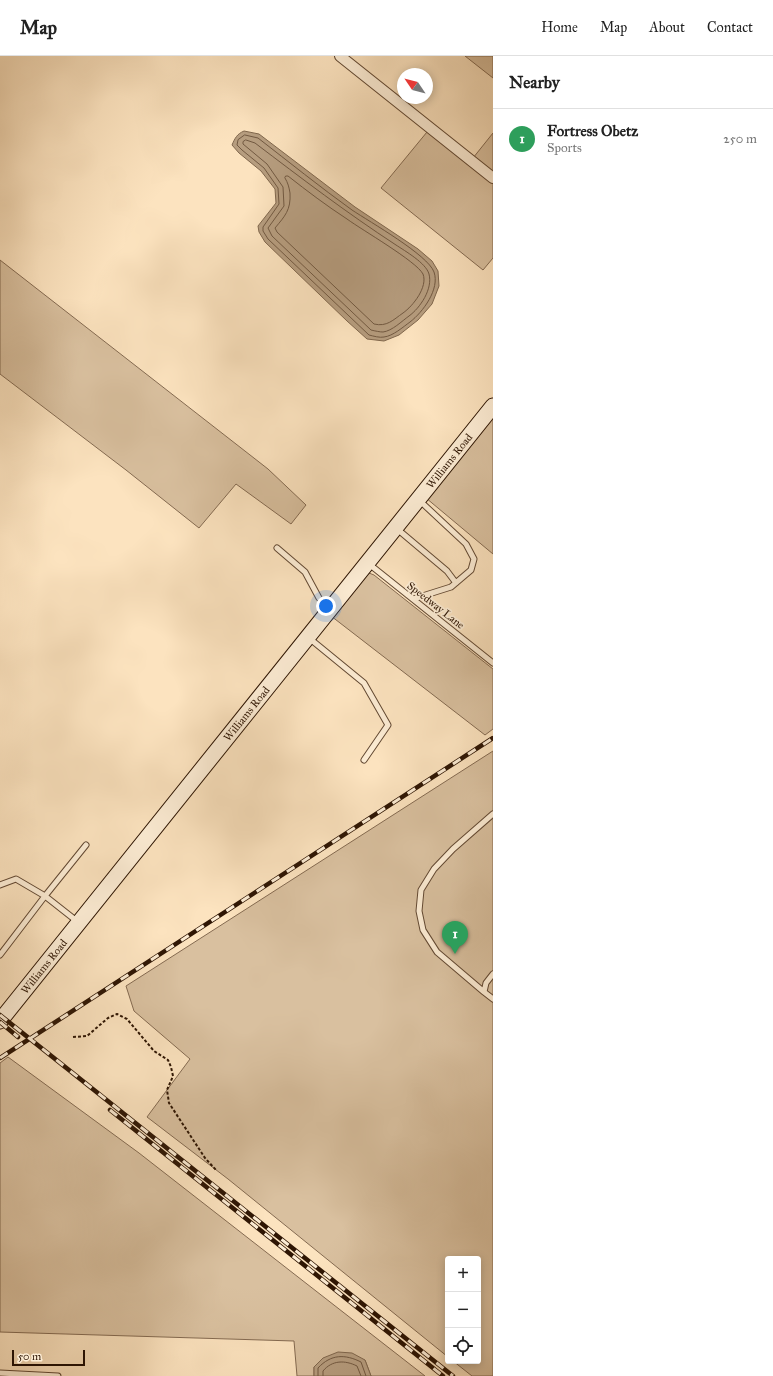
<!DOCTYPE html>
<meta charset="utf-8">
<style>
:root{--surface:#fff;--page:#f6f6f6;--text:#222;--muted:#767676;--line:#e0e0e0;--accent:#8f2418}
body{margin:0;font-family:"IM FELL Great Primer",serif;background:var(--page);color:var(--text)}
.controls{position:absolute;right:12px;bottom:12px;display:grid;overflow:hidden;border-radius:4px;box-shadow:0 2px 10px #0003}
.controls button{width:36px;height:36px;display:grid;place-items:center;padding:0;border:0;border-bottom:1px solid var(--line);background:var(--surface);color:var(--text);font:20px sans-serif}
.compass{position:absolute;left:397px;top:12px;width:36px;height:36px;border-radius:50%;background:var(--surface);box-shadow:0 2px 10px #0003;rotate:305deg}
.scale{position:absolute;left:12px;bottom:10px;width:73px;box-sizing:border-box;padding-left:4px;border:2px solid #2e1503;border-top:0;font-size:11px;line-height:14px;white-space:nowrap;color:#2e1503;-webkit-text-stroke:3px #fdedd5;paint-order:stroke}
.you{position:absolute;left:326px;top:550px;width:14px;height:14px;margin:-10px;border:3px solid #fff;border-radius:50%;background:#1a73e8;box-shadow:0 0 0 6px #1a73e833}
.badge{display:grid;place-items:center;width:26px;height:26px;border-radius:50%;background:var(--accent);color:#fff;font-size:13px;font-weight:700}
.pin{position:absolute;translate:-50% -33px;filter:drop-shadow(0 1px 2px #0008)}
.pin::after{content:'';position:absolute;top:21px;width:14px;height:12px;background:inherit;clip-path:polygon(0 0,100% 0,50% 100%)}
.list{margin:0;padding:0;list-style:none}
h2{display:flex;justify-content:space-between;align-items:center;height:52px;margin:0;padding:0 16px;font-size:17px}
h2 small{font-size:13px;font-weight:400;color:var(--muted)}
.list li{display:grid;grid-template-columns:26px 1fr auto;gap:12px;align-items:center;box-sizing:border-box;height:60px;padding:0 16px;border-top:1px solid var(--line)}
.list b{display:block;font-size:15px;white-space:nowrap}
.list p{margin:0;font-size:13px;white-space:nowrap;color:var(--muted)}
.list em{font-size:13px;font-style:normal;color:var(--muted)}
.icon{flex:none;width:22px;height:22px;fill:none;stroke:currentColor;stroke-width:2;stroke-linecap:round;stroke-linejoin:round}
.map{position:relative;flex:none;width:493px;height:1320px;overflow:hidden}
header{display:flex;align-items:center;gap:24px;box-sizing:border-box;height:56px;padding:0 20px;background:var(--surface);border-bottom:1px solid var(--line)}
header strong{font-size:19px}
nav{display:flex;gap:22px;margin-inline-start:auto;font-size:14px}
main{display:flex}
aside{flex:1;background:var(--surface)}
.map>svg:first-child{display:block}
.green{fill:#d9c09f;stroke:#846a51}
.water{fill:#b69d7f;stroke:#80674d}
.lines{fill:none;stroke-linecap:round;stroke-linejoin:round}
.shore{stroke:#725941;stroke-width:1}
.service-casing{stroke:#624832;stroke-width:7}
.minor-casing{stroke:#624832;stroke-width:12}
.secondary-casing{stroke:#2e1503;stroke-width:17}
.path{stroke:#2e1503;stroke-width:2;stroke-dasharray:3 2;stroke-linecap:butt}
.service{stroke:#fdedd5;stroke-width:5}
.minor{stroke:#fdedd5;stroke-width:10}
.secondary{stroke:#fdedd5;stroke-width:15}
.rail-casing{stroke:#2e1503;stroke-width:4.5}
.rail{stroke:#fdedd5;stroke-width:3;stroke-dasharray:9;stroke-linecap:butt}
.labels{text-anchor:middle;stroke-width:3.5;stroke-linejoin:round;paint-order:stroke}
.street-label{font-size:11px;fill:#2e1503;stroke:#fdedd5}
</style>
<header>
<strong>Map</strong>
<nav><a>Home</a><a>Map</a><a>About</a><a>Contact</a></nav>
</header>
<main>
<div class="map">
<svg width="493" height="1320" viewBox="0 0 493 1320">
<rect width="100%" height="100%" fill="#fce3bf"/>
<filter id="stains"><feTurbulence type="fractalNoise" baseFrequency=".005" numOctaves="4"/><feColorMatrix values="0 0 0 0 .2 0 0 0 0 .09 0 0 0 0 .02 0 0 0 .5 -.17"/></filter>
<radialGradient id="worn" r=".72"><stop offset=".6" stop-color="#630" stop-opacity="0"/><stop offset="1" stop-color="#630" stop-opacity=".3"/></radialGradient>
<path class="green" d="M 465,0 L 493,0 L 493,22 Z
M 427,76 L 493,127 L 493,202 L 483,214 L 381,132 Z
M 493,77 L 493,118 L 473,102 Z
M 0,204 L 268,413 L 306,449 L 291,468 L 236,428 L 199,472 L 126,414 L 0,318 Z
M 493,357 L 493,498 L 426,442 Z
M 369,517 L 374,519 L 493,613 L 493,673 L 485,679 L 331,560 L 365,519 Z
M 493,695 L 493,1320 L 472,1320 L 453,1305 L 478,1305 L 478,1203 L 448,1203 L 448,1301 L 228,1123 L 147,1061 L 190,1003 L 134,955 L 126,930 Z
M 8,1001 L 139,1097 L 425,1320 L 371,1320 L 365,1304 L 314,1311 L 314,1320 L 297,1320 L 294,1285 L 0,1276 L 0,1007 Z"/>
<path class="water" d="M 244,75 L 259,78 L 355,151 L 418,193 L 432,205 L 438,215 L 439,230 L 432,248 L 418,264 L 399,279 L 384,285 L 367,283 L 347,265 L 265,186 L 259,176 L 258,170 L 276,147 L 275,133 L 261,115 L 239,97 L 232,89 C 235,82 237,78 244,75 Z
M 338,1296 L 352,1297 L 365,1304 L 371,1320 L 314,1320 L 314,1311 L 323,1302 Z"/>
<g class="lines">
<path class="shore" d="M 245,79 L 258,82 C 289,106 320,131 352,154 C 370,166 428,199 434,216 C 440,233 423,256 410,266 C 403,271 393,280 384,281 C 380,282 373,280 369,279 L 268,183 L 263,175 L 263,171 L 279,148 L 278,132 L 264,112 L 242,94 L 237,89 L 238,84 Z
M 246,84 L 255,87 C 301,122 347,157 396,189 C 405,195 426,207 429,218 C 433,233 420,252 409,260 C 402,265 392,275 383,276 C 380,276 375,275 371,274 L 272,180 L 268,172 L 284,150 L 283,131 L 267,108 L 243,88 L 243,86 Z
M 286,120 L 288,120 C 307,135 327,150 347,163 C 362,174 416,205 423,218 C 428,231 413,250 403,257 C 393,264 387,271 374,268 L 277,176 L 275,172 C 285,160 291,154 290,137 C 289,131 288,127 285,122 Z
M 318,1320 L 318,1312 C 331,1298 345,1298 361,1306 L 366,1320
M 323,1320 L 323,1315 C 332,1304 345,1304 357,1310 L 361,1320"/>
<g class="service-casing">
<path id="service" d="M 396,472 L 447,515 L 456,527
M 277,492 L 305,516 L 319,542 L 329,553
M 369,508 L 493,607
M 413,543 L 451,531 L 471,514 L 474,503 L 466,488 L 420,445
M 309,582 L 364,627 L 388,669 L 364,704
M 0,829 L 16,823 L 45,840 L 86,789
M 0,899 L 45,840 L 78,866
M 493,918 L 486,927 L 484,936 L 493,943
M 484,936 L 437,896 L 423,874 L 419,855 L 421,834 L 434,813 L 453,793 L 493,758
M 0,1317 L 58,1320"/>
</g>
<g class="minor-casing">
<path id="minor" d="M 340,0 L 493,122"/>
</g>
<g class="secondary-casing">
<g id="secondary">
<path id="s1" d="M 0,965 L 493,350"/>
</g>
</g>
<path class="path" d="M 73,981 L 87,980 L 108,962 L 117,958 L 127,963 L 154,995 L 168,1004 L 171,1011 L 173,1020 L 167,1034 L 169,1047 L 205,1102 L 216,1114"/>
<use href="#service" class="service"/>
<use href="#minor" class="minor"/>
<use href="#secondary" class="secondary"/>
<g class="rail-casing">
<path id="rail" d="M 0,959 L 453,1320
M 0,966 L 18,981
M 0,1002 L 493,682
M 110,1054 L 443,1320"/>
</g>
<use href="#rail" class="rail"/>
</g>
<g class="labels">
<g class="street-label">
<text dy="4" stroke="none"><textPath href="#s1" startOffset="718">Williams Road</textPath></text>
<text transform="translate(436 549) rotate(38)" y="4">Speedway Lane</text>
<text dy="4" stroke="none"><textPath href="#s1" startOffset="394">Williams Road</textPath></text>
<text dy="4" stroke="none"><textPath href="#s1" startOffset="70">Williams Road</textPath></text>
</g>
</g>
<rect width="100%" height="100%" filter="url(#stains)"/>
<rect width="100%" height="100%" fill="url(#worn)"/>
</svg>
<div class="controls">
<button>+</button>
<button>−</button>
<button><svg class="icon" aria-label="locate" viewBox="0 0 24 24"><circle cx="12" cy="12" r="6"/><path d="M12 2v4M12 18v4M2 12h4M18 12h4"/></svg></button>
</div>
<svg class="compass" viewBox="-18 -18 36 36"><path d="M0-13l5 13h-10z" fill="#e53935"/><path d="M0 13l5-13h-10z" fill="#767676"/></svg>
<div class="scale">50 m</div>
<div class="you"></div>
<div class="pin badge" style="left:455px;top:898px;background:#2e9e5b">1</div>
</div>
<aside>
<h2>Nearby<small></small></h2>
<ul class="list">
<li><span class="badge" style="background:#2e9e5b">1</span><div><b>Fortress Obetz</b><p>Sports</p></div><em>250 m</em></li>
</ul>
</aside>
</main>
